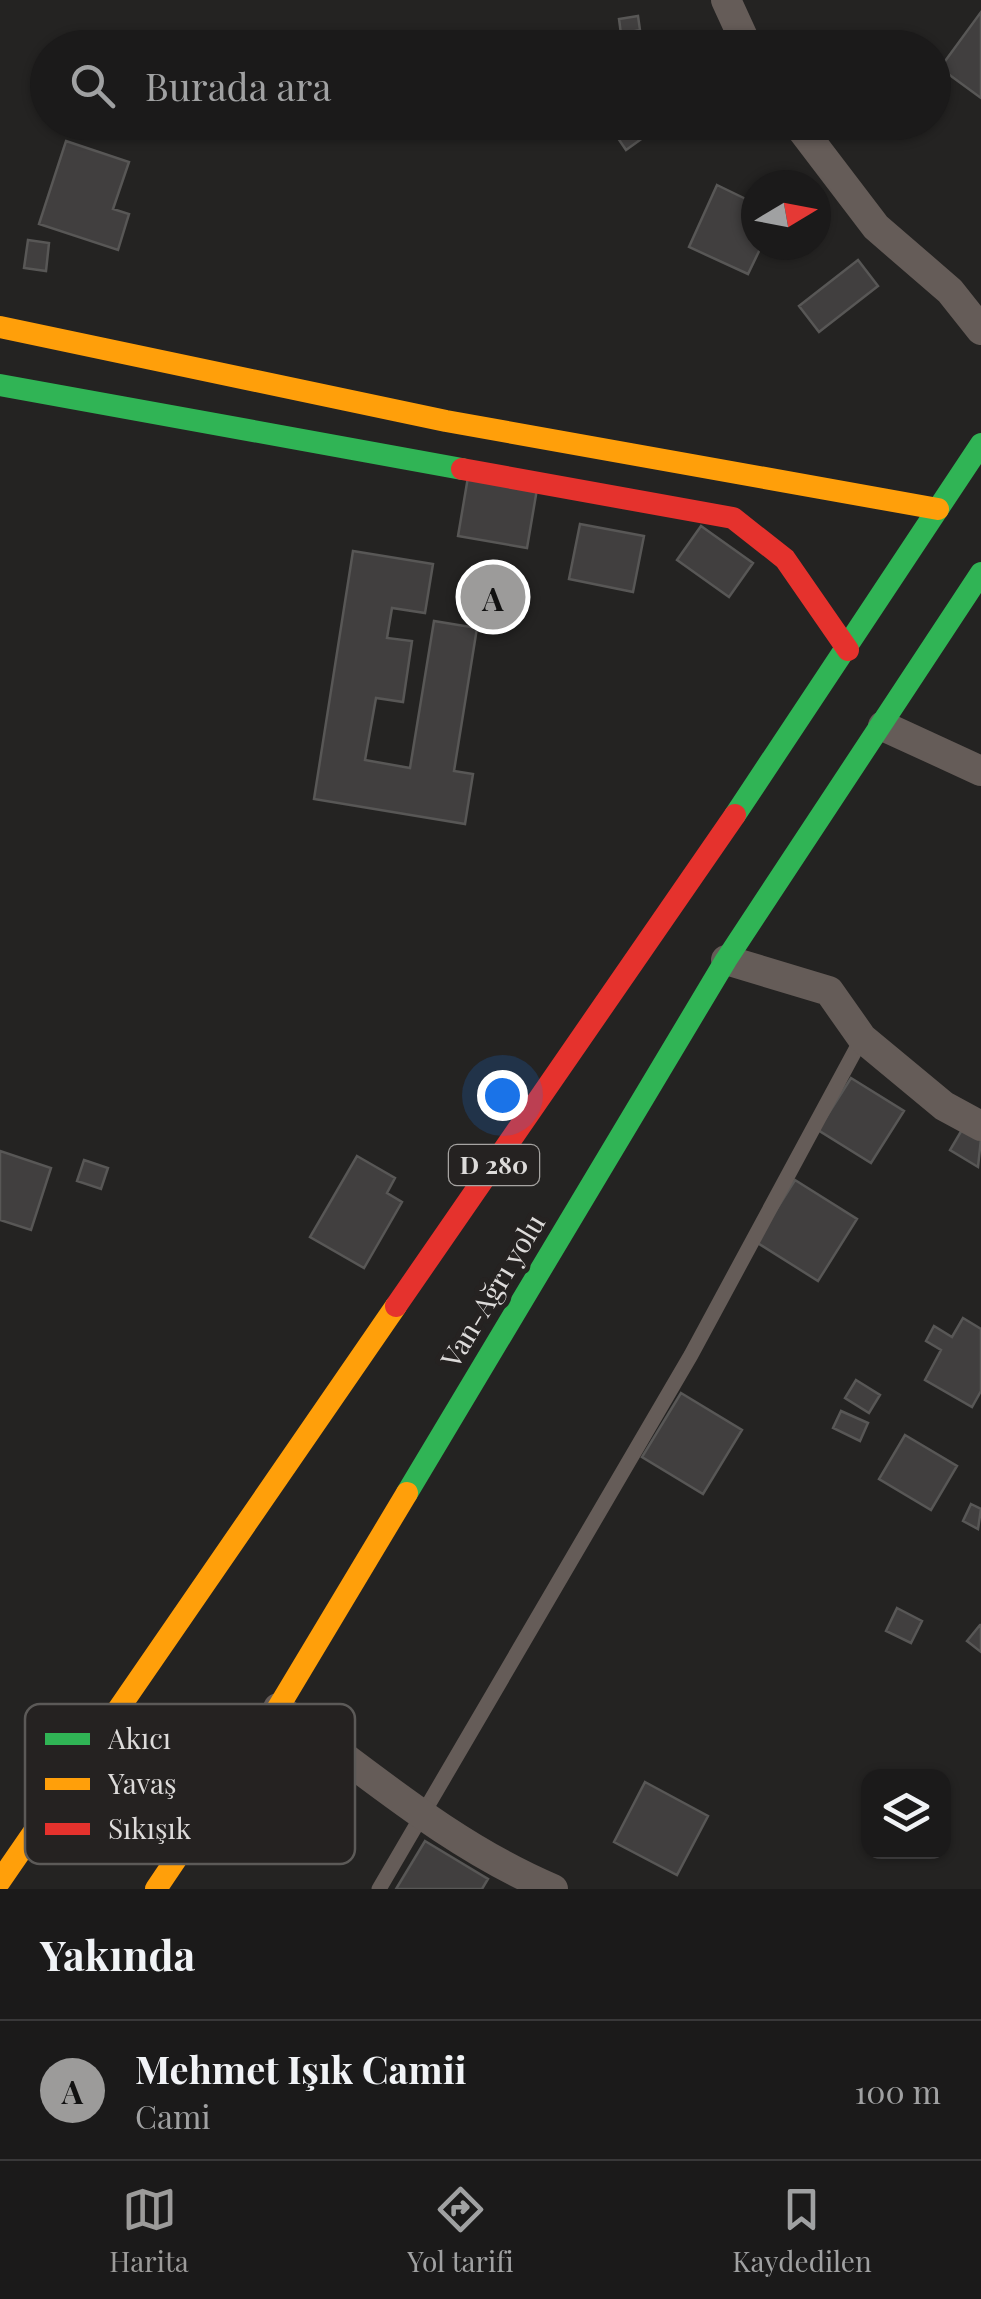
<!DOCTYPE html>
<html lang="tr">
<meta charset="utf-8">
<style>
:root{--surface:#1b1a1a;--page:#242323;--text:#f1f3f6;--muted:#a0a1a2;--line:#393839;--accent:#9c9b9a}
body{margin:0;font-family:"Playfair Display",serif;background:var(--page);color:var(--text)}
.controls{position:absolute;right:30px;bottom:30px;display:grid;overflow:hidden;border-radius:20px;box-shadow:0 2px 8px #0004}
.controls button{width:90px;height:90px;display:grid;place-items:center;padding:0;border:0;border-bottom:2px solid var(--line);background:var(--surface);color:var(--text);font:50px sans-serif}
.compass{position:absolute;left:741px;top:170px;width:90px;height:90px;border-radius:50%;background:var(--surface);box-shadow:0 2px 8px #0004;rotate:80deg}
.you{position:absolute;left:502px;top:1095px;width:35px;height:35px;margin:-25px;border:8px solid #fff;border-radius:50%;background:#1a73e8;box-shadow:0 0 0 15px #1a73e833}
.badge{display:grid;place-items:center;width:65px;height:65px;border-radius:50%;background:var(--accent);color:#111;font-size:32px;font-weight:700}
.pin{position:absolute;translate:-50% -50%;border:5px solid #fff;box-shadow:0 2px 10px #0006}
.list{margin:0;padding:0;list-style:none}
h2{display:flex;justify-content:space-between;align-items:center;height:130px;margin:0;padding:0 40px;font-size:42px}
h2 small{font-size:32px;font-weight:400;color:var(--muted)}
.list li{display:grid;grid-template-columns:65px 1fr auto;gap:30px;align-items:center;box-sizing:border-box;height:140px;padding:0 40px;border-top:2px solid var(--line)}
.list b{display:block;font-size:38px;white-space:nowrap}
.list p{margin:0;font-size:32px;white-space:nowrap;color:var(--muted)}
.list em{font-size:32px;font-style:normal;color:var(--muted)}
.icon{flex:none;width:55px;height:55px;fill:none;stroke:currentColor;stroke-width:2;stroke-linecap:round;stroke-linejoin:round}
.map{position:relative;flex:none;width:981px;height:1889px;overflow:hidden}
.search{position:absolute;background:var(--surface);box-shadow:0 2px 8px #0004;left:30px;right:30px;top:30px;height:110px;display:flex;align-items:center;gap:25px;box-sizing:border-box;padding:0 35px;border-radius:55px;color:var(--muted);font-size:38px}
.sheet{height:270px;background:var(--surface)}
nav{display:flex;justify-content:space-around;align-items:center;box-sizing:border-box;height:140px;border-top:2px solid var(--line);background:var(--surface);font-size:28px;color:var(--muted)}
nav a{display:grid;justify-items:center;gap:5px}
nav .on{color:var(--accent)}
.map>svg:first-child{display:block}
.building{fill:#413f3f;stroke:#585756;stroke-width:2.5}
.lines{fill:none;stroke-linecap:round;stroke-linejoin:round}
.lane{stroke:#655c58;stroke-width:15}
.street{stroke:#655c58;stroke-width:30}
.fast{stroke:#30b455;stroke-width:22}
.slow{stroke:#ff9f0a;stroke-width:22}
.jam{stroke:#e5322d;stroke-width:22}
.labels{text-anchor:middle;stroke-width:10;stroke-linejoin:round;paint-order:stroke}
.shield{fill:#252221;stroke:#a6a4a2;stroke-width:2.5}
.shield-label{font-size:25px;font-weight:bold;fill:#dddbda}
.street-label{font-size:28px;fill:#dddbda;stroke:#252221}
.key{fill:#252221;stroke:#5c5a58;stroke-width:2.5}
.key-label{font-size:28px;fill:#dddbda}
</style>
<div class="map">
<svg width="981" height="1889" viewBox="0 0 981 1889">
<rect width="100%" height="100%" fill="#242322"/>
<path class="building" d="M 981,12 L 981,98 L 940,68 Z
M 638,16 L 640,30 L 621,34 L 619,19 Z
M 607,122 L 665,122 L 626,150 Z
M 66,141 L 129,162 L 113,209 L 129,214 L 118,250 L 39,224 Z
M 717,185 L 756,204 L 756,245 L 762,245 L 748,274 L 689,247 Z
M 28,240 L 49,243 L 46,271 L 24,268 Z
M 858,260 L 878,286 L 819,332 L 799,306 Z
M 468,477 L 537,489 L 527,548 L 458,536 Z
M 580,524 L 644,536 L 633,592 L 569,579 Z
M 701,526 L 753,563 L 729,597 L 677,560 Z
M 353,551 L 433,564 L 425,613 L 392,608 L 387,638 L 412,641 L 403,702 L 376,698 L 365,760 L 410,768 L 434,621 L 477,628 L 454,771 L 473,774 L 465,824 L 314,799 Z
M 851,1078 L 904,1111 L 871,1163 L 818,1130 Z
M 963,1128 L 981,1139 L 978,1167 L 950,1150 Z
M 0,1151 L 51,1168 L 31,1230 L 0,1220 Z
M 357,1156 L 395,1178 L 387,1193 L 402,1202 L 364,1268 L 310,1237 Z
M 84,1160 L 108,1168 L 101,1189 L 77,1181 Z
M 795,1180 L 857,1219 L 818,1281 L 756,1242 Z
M 963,1318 L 981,1329 L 981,1391 L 972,1407 L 925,1380 L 941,1350 L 926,1341 L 934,1326 L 952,1337 Z
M 856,1380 L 880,1395 L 869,1413 L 845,1398 Z
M 681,1393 L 742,1430 L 703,1494 L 642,1457 Z
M 841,1411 L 868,1423 L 860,1441 L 833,1428 Z
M 905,1435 L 957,1466 L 931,1510 L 879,1479 Z
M 971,1504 L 981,1509 L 978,1529 L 963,1521 Z
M 897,1608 L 922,1621 L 911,1643 L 886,1631 Z
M 980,1625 L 981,1625 L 981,1652 L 967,1641 Z
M 645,1782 L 708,1816 L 677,1875 L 614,1842 Z
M 425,1841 L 488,1879 L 482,1889 L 396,1889 Z"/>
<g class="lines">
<path class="lane" d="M 379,1889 L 691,1355 L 862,1038"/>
<path class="street" d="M 726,0 L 748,48
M 796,122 L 876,227 L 950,291 L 981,330
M 883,726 L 981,771
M 726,960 L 829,991 L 862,1038 L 944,1106 L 981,1126
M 278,1708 C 368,1773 451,1846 553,1889"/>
<path class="fast" d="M 0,385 L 462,469
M 735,815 L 981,444
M 407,1493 L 726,960 L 981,573"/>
<path class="slow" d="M 0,327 L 446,421 L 938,509
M 0,1881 L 396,1306
M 156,1889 L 278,1708 L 407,1493"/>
<path class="jam" d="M 462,469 L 733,518 L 785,559 L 848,650
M 396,1306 L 735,815"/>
</g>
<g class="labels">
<rect class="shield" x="449" y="1145" width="90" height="40" rx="8"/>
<g class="shield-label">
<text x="494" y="1174">D 280</text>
</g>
<g class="street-label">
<text transform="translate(493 1291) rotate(-59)" y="10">Van-Ağrı yolu</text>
</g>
</g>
<rect x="25" y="1704" width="330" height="160" rx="15" class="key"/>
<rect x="45" y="1733" width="45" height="12" fill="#30b455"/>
<rect x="45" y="1778" width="45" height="12" fill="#ff9f0a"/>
<rect x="45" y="1823" width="45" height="12" fill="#e5322d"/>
<g class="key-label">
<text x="108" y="1749">Akıcı</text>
<text x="108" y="1794">Yavaş</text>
<text x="108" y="1839">Sıkışık</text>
</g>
</svg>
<div class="controls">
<button><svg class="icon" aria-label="layers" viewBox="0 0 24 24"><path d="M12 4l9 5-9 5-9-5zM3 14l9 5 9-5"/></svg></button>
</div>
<svg class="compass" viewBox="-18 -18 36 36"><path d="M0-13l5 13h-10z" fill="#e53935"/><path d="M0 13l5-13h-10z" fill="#a0a1a2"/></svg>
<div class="you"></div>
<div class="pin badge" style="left:493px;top:597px">A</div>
<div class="search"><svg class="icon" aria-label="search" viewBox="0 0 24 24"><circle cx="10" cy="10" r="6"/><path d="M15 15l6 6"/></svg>Burada ara</div>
</div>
<section class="sheet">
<h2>Yakında<small></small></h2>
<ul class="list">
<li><span class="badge">A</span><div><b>Mehmet Işık Camii</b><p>Cami</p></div><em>100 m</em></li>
</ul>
</section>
<nav>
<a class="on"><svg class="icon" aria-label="map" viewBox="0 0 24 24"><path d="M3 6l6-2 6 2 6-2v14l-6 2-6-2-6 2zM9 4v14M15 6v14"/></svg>Harita</a>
<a><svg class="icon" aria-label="directions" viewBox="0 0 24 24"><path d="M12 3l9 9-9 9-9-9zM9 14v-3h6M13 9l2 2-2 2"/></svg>Yol tarifi</a>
<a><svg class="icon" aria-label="saved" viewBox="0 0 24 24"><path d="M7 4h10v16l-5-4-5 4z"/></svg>Kaydedilen</a>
</nav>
